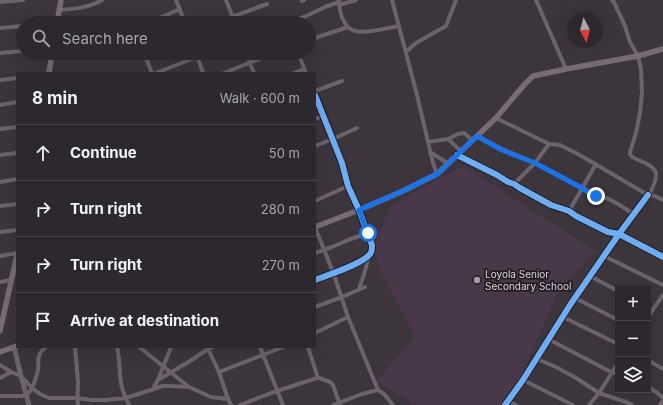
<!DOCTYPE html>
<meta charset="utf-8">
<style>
:root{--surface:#2d282d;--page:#353035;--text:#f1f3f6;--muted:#a7a6aa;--line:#484449}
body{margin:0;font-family:Inter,sans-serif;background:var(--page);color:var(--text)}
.controls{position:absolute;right:12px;bottom:12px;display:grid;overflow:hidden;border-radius:0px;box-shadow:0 4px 16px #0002}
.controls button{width:36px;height:36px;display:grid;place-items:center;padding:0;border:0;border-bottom:1px solid var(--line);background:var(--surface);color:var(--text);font:20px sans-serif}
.compass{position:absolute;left:567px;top:12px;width:36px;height:36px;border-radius:50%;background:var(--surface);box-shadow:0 4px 16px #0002;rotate:173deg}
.stop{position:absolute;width:12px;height:12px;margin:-9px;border:3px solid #1a73e8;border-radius:50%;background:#fff}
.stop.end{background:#1a73e8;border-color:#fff;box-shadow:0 1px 4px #0008}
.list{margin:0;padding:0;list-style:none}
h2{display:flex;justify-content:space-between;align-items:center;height:52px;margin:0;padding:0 16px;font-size:17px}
h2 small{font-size:13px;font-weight:400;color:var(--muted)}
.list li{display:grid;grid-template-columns:26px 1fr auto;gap:12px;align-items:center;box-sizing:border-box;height:56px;padding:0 16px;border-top:1px solid var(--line)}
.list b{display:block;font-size:15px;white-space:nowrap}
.list em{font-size:13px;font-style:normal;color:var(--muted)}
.icon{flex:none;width:22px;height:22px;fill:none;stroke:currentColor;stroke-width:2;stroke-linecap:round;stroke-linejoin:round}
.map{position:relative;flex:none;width:663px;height:405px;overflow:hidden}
.search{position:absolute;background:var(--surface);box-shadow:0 4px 16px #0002;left:16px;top:16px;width:300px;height:44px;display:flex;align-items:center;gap:10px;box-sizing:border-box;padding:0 14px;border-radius:22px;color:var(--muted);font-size:15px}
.panel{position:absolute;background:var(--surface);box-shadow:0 4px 16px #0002;left:16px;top:72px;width:300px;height:276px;border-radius:0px}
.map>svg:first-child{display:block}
.built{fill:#493849}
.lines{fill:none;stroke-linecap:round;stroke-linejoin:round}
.minor{stroke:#6b626b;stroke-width:4}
.tertiary{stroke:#6b626b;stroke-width:5}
.secondary{stroke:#766b76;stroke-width:5.5}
.cycleway-casing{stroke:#221c22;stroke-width:8}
.cycleway{stroke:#6dadf4;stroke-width:6}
.route{stroke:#1a73e8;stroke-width:5}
.poi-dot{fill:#a69ea6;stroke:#221c22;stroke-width:1.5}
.labels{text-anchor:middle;stroke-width:3.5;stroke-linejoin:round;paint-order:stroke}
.poi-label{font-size:10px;fill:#dfd7df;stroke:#221c22;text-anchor:start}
</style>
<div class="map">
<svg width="663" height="405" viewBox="0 0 663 405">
<rect width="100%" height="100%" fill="#3c353c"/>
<path class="built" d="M 461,167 L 468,169 L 596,251 L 558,292 L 521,376 L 501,405 L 416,405 L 376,382 L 415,336 L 379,269 L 374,245 L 392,204 Z"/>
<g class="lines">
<path class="minor" d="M 176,0 L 185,23
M 226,0 L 235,23
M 339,0 C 339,11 343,28 355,31 C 365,34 388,28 399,26
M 392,0 L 417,95 L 433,163 L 437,174
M 536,0 L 566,69
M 612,0 L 614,2 L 625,26 L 630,42 L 638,56 L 641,69 L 642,93 L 640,113 L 636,133 L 630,152 L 630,154 L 632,157 C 656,168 663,169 649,195
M 302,1 L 304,0
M 0,2 L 23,0
M 339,5 L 356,0
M 59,10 C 74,9 89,8 102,0
M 148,23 L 180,9
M 215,23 L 267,4
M 285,23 L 304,17 L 325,7 L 339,2
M 0,28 L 23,26
M 309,40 L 348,27
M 406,52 L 416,43 L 446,26 L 456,0
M 0,53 L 23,51
M 144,53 L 152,73
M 196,53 L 203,73
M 246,53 L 254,73
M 298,53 L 306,73
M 156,73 L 207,53
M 224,73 L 274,53
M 294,73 L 304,69
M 0,80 L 17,78
M 315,91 L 342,81
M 315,95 L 342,163 L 348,186 L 359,210 L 372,245 C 372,248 372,252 370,254 C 363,264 327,275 315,280
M 0,105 L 17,102
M 496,118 L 549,144 L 560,145 L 578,154 L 648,195 L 655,196 L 663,200
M 315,119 L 323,116
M 0,129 L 17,127
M 477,136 L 502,149 L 535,163 L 582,188 L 587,192 L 592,193 L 598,197 C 607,195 625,209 634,214
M 448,139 L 461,151
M 428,142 L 448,139 L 458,134 L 464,133 L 472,140
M 315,146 L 333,139 L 357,128
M 430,152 L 449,164
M 0,155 L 17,153
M 457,155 L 497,175 L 508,182 L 514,184 L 520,188 L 551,205 L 569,211 L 576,216 L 608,232 L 619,234 L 663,257
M 0,182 L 17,179
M 514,184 L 535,163 L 549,144
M 315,201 L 348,186
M 0,206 L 17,204
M 569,211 L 596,164
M 315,227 L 333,272 L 348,317 L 378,390
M 0,232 L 17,230
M 315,253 L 332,247 L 348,240 L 368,233
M 0,256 L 17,253
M 604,256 L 663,285
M 590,276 L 618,291
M 0,282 L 11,280
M 359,289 C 362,279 368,266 368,256
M 575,298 L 618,320
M 315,307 L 342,297 L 365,287
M 563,317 L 618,344
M 648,317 L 663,295
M 315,333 L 348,317
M 548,339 L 611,372 L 618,374
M 75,347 C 76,359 77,371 78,382 C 78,390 77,397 78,405
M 117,347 C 120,359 119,371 121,383 C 122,391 126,398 129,405
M 139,347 L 189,387 L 211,397 L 228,399
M 207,347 L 219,372 L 227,396 L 231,405
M 260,347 L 283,405
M 308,347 L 318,378
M 537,359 L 556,367 L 576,378 L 599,393 L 626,402 L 632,405
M 648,360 L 663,369
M 0,365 L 11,372 L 21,376 L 32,388 L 40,394 L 49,398 L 77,398 L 92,400 L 105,400 L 126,398 L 163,386 L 170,386 L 189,387
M 219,372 L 283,347
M 0,378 L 11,372
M 158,380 L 190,361 L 208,349 L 213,347
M 523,380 L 573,405
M 648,387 L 656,392 L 663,398
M 152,390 L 158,380 L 171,347
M 0,396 L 26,396 C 33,390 36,379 38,370 C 39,359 36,355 46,347
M 508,401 L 516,405
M 240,405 L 271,393 L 317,378 L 319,378 L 330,382 L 333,385 L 340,405
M 333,405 L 362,394 L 378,390 L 384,394 L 393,405
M 505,405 L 523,380 L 570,305 L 619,234 L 648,195
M 589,405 L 599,393 L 618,363
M 660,405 L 663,401"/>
<path class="tertiary" d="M 14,347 L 21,376 L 29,405"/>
<path class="secondary" d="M 57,23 L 61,0
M 49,73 L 52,53
M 315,227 L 359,210 L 403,191 L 437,174 L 477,136 L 496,118 L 524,85 L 533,76 L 566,69 L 638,56 L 663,49
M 0,331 L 17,255
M 0,352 L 17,346"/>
<g class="cycleway-casing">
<path id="cycleway" d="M 315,95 L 342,163 L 348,186 L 359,210 L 372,245 C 372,248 372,252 370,254 C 363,264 327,275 315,280
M 457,155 L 497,175 L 508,182 L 514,184 L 520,188 L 551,205 L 569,211 L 576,216 L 608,232 L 619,234 L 663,257
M 505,405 L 523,380 L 570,305 L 619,234 L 648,195"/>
</g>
<use href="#cycleway" class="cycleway"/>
</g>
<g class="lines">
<path class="route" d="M 368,233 L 359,210 L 403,191 L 437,174 L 444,168 L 450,162 L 477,136 L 502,150 L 535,163 L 582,188 C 588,193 592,192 596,196"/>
</g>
<circle class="poi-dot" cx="477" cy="280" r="4"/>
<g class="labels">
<g class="poi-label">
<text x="485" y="278">Loyola Senior<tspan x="485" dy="12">Secondary School</tspan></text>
</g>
</g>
</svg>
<div class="controls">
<button>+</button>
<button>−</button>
<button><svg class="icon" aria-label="layers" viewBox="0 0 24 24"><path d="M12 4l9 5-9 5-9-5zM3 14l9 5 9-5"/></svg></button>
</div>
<svg class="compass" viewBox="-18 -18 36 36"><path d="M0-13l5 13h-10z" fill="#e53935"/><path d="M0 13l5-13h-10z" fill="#a7a6aa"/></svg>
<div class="stop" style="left:368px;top:233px"></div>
<div class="stop end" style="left:596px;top:196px"></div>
<div class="search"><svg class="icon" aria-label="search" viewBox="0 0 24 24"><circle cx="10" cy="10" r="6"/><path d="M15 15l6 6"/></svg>Search here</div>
<section class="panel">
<h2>8 min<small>Walk · 600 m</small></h2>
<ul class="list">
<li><svg class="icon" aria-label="ahead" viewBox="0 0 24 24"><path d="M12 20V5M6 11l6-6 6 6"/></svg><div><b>Continue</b></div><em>50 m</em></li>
<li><svg class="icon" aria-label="right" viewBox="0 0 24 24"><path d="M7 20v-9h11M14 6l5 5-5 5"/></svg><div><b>Turn right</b></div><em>280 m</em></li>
<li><svg class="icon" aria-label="right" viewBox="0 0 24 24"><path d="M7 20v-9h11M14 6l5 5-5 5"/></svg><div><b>Turn right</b></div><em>270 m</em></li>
<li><svg class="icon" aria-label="arrive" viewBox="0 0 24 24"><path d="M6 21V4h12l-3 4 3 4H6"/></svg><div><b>Arrive at destination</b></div></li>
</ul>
</section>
</div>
